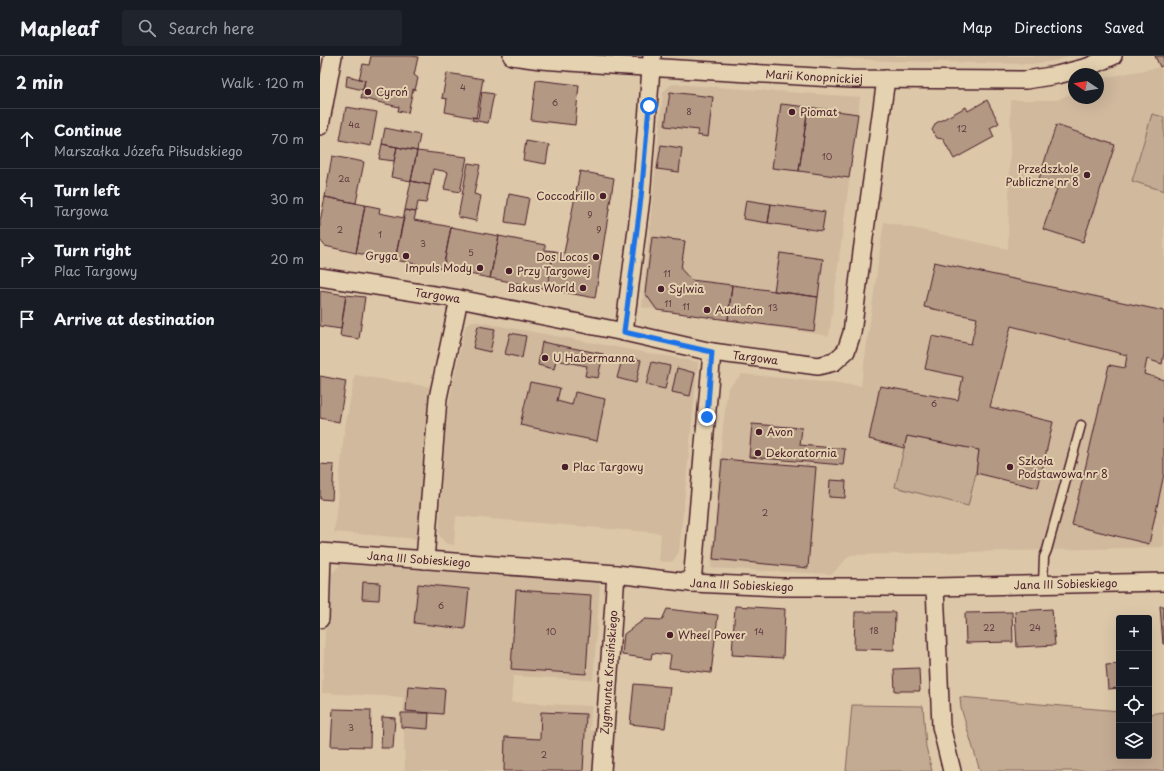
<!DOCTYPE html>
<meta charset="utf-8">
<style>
:root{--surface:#171b24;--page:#20242c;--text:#f1f3f6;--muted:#9ea1a6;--line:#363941}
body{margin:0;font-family:"Playpen Sans",sans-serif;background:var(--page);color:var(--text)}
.controls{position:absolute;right:12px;bottom:12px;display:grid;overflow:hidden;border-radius:4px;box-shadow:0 4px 16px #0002}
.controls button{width:36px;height:36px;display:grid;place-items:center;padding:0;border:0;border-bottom:1px solid var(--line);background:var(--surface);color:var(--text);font:20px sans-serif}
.compass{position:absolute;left:748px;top:12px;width:36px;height:36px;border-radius:50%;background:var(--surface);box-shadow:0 4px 16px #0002;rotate:282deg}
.stop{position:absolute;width:12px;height:12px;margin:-9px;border:3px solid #1a73e8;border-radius:50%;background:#fff}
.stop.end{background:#1a73e8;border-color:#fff;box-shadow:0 1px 4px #0008}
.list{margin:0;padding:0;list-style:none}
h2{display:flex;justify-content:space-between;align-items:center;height:52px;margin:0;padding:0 16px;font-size:17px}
h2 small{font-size:13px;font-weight:400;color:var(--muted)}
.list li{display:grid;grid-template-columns:26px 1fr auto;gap:12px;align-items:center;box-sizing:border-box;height:60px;padding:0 16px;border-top:1px solid var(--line)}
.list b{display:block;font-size:15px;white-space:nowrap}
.list p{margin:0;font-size:13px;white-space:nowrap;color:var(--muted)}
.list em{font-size:13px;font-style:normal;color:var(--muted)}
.icon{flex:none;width:22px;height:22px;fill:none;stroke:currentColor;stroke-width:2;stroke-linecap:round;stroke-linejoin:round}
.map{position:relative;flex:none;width:844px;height:715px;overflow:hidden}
header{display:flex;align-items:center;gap:24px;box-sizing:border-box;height:56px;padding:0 20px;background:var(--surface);border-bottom:1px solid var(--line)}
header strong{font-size:19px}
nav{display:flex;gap:22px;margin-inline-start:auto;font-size:14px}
.search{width:280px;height:36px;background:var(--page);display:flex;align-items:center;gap:10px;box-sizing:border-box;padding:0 14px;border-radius:4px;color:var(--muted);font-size:15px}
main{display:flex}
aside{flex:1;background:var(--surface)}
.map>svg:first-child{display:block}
.built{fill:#d0b99d}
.green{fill:#c3ab93;stroke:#86655f}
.building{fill:#b39884;stroke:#4a1f2b}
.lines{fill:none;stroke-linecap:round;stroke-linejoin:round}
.lane-casing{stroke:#4a1f2b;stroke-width:11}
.street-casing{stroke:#4a1f2b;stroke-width:20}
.lane{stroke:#e5d2b0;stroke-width:8}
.street{stroke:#e5d2b0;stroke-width:17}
.route{stroke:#1a73e8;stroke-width:5}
.poi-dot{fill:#4a1f2b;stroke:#e5d2b0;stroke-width:1.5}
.labels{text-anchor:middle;stroke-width:4;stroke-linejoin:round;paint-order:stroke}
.number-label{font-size:9px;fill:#643d41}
.street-label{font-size:11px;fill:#4a1f2b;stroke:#e5d2b0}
.poi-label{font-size:11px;fill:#4a1f2b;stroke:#e5d2b0;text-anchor:start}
</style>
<header>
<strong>Mapleaf</strong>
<div class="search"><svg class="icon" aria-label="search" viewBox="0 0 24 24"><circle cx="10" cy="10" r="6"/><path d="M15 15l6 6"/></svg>Search here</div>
<nav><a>Map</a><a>Directions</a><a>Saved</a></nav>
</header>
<main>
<aside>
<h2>2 min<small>Walk · 120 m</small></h2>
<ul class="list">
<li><svg class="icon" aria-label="ahead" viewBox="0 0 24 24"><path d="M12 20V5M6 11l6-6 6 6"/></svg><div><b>Continue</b><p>Marszałka Józefa Piłsudskiego</p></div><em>70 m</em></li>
<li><svg class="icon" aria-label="left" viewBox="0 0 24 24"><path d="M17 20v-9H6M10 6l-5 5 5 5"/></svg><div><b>Turn left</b><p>Targowa</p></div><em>30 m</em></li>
<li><svg class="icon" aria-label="right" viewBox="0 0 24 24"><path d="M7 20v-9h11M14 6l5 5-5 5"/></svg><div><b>Turn right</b><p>Plac Targowy</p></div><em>20 m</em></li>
<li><svg class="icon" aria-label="arrive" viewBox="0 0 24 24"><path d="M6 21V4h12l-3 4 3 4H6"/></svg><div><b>Arrive at destination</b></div></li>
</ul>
</aside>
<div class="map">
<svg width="844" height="715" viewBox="0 0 844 715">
<rect width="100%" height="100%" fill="#dcc7a8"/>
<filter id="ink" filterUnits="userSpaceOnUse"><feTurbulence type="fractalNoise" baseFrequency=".025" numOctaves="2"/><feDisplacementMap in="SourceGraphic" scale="8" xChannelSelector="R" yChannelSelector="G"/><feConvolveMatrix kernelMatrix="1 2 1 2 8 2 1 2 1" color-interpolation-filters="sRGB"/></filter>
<g filter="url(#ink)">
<path class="built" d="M 498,0 L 748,0 L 736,5 L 711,8 L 568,5 Z
M 841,11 L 844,33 L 844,491 L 530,499 L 512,518 L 391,512 L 403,370 L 408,332 L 422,318 L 541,330 L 564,166 L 688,193 L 691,44 L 737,44 L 754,36 L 754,42 L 778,42 L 778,24 L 782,22 Z
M 352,28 L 540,41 L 509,280 L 322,251 L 343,36 Z
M 152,265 L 378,306 L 359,496 L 352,506 L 339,505 L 341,477 L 136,460 L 134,489 L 125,487 L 119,479 L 126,361 L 145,271 Z
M 35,319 L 110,331 L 99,483 L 14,476 L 24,378 Z
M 21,508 L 280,527 L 273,624 L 193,620 L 191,646 L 271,650 L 270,674 L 280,675 L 276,715 L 85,715 L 83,641 L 2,637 L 8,522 Z"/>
<path class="green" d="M 832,58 L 844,61 L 844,135 L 812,125 Z
M 587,380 L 659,394 L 656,417 L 648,450 L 575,431 Z
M 640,641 L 799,655 L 799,700 L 829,700 L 829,658 L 844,656 L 844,715 L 660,715 L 641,652 Z
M 532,649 L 603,650 L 606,691 L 612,715 L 526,715 Z"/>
<path class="building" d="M 51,0 L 92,0 L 98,1 L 94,19 L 98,22 L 95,34 L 93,33 L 88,57 L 78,55 L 79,51 L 41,42 L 45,24 L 39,23 L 43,8 L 49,9 Z
M 835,0 L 844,0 L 844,9 L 840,11 Z
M 127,17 L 163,23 L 156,62 L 125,56 L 127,43 L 122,42 Z
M 27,20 L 45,24 L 43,34 L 26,30 Z
M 216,24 L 259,29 L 255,69 L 211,64 Z
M 162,36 L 174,38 L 168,67 L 152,64 L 153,61 L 158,62 Z
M 350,36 L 393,41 L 388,81 L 377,79 L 378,74 L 345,70 Z
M 667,44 L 679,67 L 670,72 L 674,81 L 634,103 L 623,83 L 617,82 L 612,74 L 616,67 L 646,51 L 648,55 Z
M 461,48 L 488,51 L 479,115 L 452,112 Z
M 26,51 L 57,56 L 51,90 L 20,84 Z
M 488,51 L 538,58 L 529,122 L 479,115 Z
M 736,69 L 795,89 L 763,186 L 723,173 L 737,133 L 718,126 Z
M 65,72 L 100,79 L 97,95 L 62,88 Z
M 206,85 L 229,89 L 226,108 L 203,104 Z
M 62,88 L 77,91 L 74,105 L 59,103 Z
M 341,89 L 362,92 L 359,116 L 337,113 Z
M 77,91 L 97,95 L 91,125 L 71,121 Z
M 97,95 L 147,101 L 140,136 L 124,133 L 128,116 L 113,113 L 110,129 L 91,125 Z
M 12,100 L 44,106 L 36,147 L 5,141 Z
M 148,107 L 160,109 L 154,138 L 161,140 L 156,165 L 138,161 Z
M 260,115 L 294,122 L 275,242 L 227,233 L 234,195 L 244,197 Z
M 91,125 L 110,129 L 106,147 L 98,146 L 96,156 L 85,154 Z
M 189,138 L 209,142 L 204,169 L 185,166 Z
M 5,141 L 45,149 L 36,197 L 5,190 L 0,184 L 0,165 Z
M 426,144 L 451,148 L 448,167 L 423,163 Z
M 451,148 L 505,156 L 502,175 L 448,167 Z
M 45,149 L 60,152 L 59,157 L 84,162 L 75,204 L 36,197 Z
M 85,154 L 96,156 L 94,164 L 131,171 L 123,213 L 75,204 Z
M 131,171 L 179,180 L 170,222 L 123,213 Z
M 179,180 L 225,189 L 225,194 L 234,195 L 227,233 L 170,222 Z
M 332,181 L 365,185 L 361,213 L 371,224 L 412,229 L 408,264 L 337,254 L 325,237 Z
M 460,197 L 503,203 L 498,241 L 454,235 Z
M 614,206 L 844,255 L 844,297 L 842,308 L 827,303 L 824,318 L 844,324 L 844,418 L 829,488 L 752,469 L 789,309 L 805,312 L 807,299 L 691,270 L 670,351 L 733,366 L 718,432 L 656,417 L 659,394 L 587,380 L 584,392 L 549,383 L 560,330 L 638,344 L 643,321 L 605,313 L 612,280 L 651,288 L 657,262 L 604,251 Z
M 412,229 L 498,241 L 494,275 L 408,264 Z
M 0,235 L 26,239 L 21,273 L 0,270 Z
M 26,239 L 45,241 L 39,283 L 20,280 Z
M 158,270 L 175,273 L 170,296 L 153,292 Z
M 190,277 L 206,280 L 202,302 L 185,298 Z
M 222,286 L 283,298 L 278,322 L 265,320 L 267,310 L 236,304 L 234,313 L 218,309 Z
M 303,300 L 321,304 L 316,327 L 297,322 Z
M 332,306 L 350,310 L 345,333 L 326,329 Z
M 357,312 L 375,317 L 370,340 L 352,336 Z
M 0,320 L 26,325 L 19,366 L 0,362 Z
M 210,326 L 240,332 L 237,345 L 252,349 L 255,336 L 285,343 L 277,385 L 200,369 Z
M 432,368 L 482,372 L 480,389 L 525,393 L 523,409 L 429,401 Z
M 402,403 L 496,411 L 488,512 L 393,503 Z
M 0,408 L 14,409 L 12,444 L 0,443 Z
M 510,424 L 526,425 L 525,442 L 509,441 Z
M 43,526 L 60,527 L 59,544 L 42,543 Z
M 98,528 L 149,533 L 145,573 L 94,567 Z
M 196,534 L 271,539 L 266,618 L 191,613 Z
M 415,550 L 465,553 L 463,602 L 412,599 Z
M 840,550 L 844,550 L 844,588 L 843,588 Z
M 347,553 L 398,559 L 391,617 L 349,612 L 351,599 L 332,597 L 331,603 L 302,599 L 304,578 L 325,563 L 342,564 Z
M 732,553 L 735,589 L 697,591 L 695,555 Z
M 535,556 L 575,556 L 574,594 L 534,593 Z
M 692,556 L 693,586 L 646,587 L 645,557 Z
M 799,608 L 799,632 L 788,633 L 786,609 Z
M 599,612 L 600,635 L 575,635 L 574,613 Z
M 314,628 L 350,631 L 345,672 L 310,668 Z
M 88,630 L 125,633 L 123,658 L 86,655 Z
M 13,653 L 51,654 L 50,691 L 11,690 Z
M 221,656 L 266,658 L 263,715 L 184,715 L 185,681 L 220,683 Z
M 81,657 L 109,657 L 108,673 L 81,671 Z
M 62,661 L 75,662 L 73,692 L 61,692 Z"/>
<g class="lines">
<g class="lane-casing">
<path id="lane" d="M 723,529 L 724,501 L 727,494 L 761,369"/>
</g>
<g class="street-casing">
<g id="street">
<path id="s1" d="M 192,0 L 221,4 L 291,9 L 530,23 L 706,24 L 737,19 L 768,11 L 793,0"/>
<path d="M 0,70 L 13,0"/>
<path id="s2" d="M 0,221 L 139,243 L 304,276 L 392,296 L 498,310 L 514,306 L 526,295 L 532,277 L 542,196 L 566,23"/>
<path d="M 304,276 L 321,142 L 332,0"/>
<path id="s3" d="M 0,496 L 296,518 L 372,527 L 460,531 L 615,531 L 844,526"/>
<path d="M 105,504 L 118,342 L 139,243"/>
<path d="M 372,527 L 392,296"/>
<path d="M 615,531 L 621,670 L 632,715"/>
<path d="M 0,563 L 2,497"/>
<path id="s4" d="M 282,715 L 296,518"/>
</g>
</g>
<use href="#lane" class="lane"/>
<use href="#street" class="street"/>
</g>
</g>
<g class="lines" filter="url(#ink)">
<path class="route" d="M 329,50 L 321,142 L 304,276 L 392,296 L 387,361"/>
</g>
<g class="poi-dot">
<circle cx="48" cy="36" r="4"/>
<circle cx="472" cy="56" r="4"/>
<circle cx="767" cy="119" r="4"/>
<circle cx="283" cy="140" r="4"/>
<circle cx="86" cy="200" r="4"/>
<circle cx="276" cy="201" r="4"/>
<circle cx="160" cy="212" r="4"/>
<circle cx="189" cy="215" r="4"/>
<circle cx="263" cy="232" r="4"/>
<circle cx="341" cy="233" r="4"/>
<circle cx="387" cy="254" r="4"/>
<circle cx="225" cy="302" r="4"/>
<circle cx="439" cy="376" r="4"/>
<circle cx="438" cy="397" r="4"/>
<circle cx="245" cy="411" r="4"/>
<circle cx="690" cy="411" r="4"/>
<circle cx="350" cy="579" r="4"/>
</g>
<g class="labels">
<g class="number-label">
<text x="143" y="35">4</text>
<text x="235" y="50">6</text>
<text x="369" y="59">8</text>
<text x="34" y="72">4a</text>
<text x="642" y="76">12</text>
<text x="507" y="104">10</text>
<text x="24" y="126">2a</text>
<text x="270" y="162">9</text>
<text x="20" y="177">2</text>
<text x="279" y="177">9</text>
<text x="60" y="182">1</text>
<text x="103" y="191">3</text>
<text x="151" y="200">5</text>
<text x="347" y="221">11</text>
<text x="348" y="251">11</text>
<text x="366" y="254">11</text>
<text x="453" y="255">13</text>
<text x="614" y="351">6</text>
<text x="445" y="460">2</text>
<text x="121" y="553">6</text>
<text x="669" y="575">22</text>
<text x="715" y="575">24</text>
<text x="554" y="578">18</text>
<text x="231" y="579">10</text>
<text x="439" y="579">14</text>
<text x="31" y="675">3</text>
<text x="224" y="702">2</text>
</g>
<g class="street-label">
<text dy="4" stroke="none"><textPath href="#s1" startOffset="303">Marii Konopnickiej</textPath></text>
<text dy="4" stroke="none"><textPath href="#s2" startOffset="119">Targowa</textPath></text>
<text dy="4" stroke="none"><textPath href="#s2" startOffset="443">Targowa</textPath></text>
<text dy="4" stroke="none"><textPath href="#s3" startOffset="99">Jana III Sobieskiego</textPath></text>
<text dy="4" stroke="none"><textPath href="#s3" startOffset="747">Jana III Sobieskiego</textPath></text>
<text dy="4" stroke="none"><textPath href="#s3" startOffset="423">Jana III Sobieskiego</textPath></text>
<text dy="4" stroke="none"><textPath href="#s4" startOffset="99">Zygmunta Krasińskiego</textPath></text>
</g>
<g class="poi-label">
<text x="56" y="40">Cyroń</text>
<text x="480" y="60">Piomat</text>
<text x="759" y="117" text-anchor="end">Przedszkole<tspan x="759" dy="13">Publiczne nr 8</tspan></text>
<text x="275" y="144" text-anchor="end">Coccodrillo</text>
<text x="78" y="204" text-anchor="end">Gryga</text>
<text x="268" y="205" text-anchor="end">Dos Locos</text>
<text x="152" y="216" text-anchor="end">Impuls Mody</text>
<text x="197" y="219">Przy Targowej</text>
<text x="255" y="236" text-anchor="end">Bakus World</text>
<text x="349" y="237">Sylwia</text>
<text x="395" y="258">Audiofon</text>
<text x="233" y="306">U Habermanna</text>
<text x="447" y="380">Avon</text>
<text x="446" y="401">Dekoratornia</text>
<text x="698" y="409">Szkoła<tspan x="698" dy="13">Podstawowa nr 8</tspan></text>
<text x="253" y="415">Plac Targowy</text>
<text x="358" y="583">Wheel Power</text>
</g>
</g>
</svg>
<div class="controls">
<button>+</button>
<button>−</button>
<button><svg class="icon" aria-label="locate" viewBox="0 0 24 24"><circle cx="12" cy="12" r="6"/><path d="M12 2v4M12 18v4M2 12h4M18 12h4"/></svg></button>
<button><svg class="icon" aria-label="layers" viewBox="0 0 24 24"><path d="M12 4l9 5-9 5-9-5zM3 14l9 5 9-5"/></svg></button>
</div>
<svg class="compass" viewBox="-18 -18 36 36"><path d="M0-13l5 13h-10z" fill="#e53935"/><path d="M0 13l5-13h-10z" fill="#9ea1a6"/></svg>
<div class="stop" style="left:329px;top:50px"></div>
<div class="stop end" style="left:387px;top:361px"></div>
</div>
</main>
